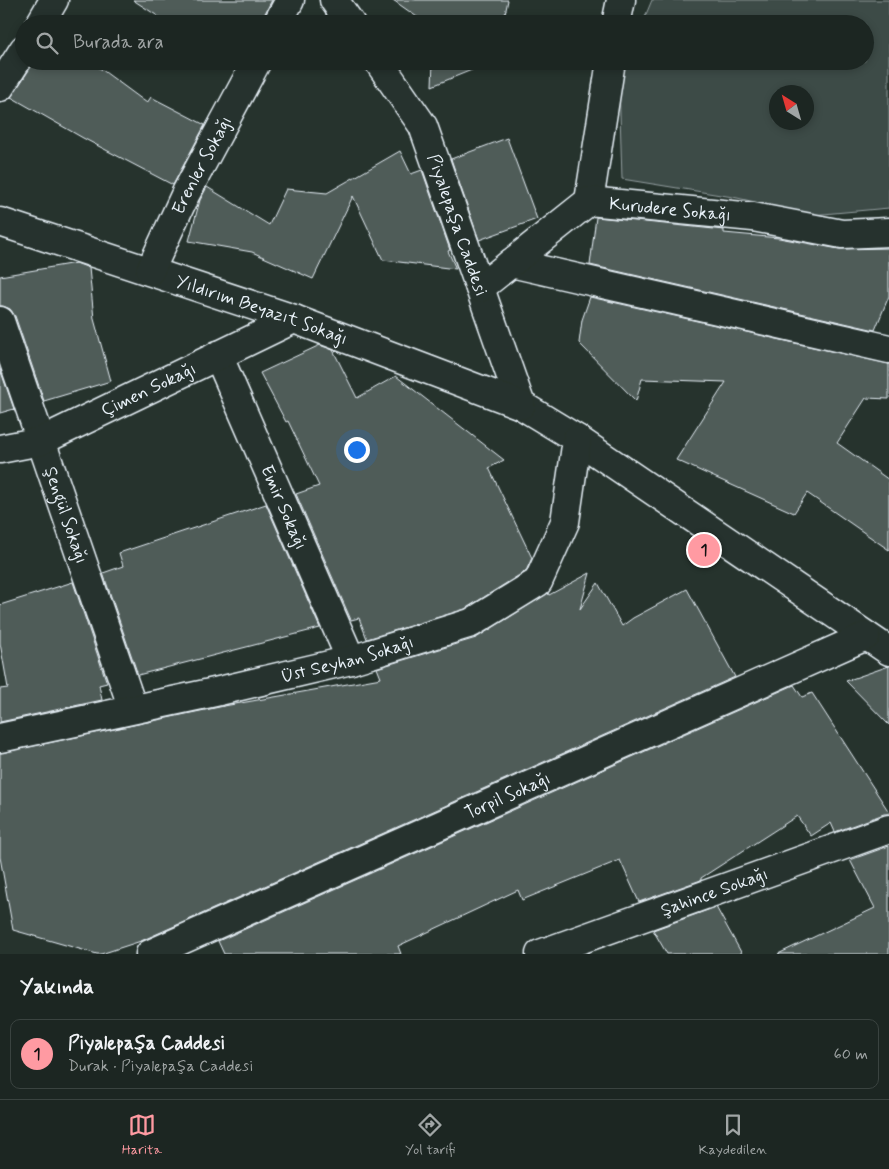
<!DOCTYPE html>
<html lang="tr">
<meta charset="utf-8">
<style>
:root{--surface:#1c2622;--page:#252e2a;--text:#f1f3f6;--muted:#a0a5a5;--line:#3a4340;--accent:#ff9aa2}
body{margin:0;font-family:Mynerve,sans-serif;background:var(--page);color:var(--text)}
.compass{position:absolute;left:769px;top:85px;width:45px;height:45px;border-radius:50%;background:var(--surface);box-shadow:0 2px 8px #0003;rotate:323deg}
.you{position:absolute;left:356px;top:449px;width:18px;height:18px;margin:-12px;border:4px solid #fff;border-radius:50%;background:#1a73e8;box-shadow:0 0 0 8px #1a73e833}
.badge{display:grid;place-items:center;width:32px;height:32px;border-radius:50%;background:var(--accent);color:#111;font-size:16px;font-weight:700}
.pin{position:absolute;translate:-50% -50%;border:2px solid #fff;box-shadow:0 1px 5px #0006}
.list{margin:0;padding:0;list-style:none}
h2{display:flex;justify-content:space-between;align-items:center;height:65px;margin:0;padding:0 20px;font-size:21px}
h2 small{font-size:16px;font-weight:400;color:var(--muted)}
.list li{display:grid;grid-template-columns:32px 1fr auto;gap:15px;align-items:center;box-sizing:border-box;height:70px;margin:0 10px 10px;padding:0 10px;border:1px solid var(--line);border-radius:10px}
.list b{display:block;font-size:19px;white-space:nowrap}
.list p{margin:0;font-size:16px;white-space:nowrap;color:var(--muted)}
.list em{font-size:16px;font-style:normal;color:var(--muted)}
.icon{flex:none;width:28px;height:28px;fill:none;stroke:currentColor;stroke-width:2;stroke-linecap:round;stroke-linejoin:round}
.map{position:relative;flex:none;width:889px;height:954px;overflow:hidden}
.search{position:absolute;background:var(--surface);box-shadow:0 2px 8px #0003;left:15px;right:15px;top:15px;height:55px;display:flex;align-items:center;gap:12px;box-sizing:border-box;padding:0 18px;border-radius:28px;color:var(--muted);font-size:19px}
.sheet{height:145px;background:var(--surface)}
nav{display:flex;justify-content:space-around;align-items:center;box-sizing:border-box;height:70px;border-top:1px solid var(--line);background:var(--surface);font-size:14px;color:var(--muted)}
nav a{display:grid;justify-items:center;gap:2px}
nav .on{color:var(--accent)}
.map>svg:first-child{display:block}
.green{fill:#3e4b47;stroke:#939ea0;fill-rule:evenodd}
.building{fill:#505c59;stroke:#e8f1f8}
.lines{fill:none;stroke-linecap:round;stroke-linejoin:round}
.minor-casing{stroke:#e8f1f8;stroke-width:31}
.minor{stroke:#26332d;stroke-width:28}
.labels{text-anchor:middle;stroke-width:4.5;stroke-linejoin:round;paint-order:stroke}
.street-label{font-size:18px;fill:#e8f1f8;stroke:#26332d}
</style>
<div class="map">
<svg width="889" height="954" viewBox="0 0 889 954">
<rect width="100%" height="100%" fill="#26332d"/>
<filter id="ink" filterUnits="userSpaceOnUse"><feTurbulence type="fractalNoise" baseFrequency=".02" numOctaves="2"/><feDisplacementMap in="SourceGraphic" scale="10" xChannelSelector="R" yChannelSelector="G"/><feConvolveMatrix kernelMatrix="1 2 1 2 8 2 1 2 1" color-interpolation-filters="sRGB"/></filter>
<g filter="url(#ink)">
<path class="green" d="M 652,0 L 889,0 L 889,208 L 812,215 L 733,197 L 622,179 L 619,80 L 627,61 L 865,61 L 865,24 L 642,24 ZM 776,92 L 806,92 L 806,122 L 776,122 Z"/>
<path class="building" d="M 133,0 L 272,0 L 263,17 L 261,24 L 170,24 Z
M 393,0 L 508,0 L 503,24 L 427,24 Z
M 35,61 L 90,61 L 147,103 L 151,97 L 205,125 L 173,185 L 83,138 L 11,97 Z
M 433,61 L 494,61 L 432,86 Z
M 507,138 L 537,219 L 479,240 L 451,159 Z
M 400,151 L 411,174 L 422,170 L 450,250 L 448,251 L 456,269 L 383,260 L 353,196 L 313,279 L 252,252 L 189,241 L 200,200 L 207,187 L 269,225 L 286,189 L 327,193 Z
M 596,217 L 724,230 L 724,233 L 779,238 L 839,249 L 889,248 L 889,296 L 875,330 L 590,265 Z
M 76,263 L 89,268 L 94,319 L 111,381 L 44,401 L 15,316 L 10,309 L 3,306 L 0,306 L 0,276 Z
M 590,297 L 889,364 L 889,399 L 866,398 L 837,443 L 889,480 L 889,550 L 807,493 L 794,513 L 676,460 L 726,382 L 642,379 L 636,401 L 579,343 L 582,320 Z
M 320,345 L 333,350 L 357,398 L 396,376 L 504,460 L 489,468 L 532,558 L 526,571 L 465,609 L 367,639 L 359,618 L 351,620 L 296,494 L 319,486 L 288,421 L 286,422 L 260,373 Z
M 0,369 L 14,409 L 0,413 Z
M 266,504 L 320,628 L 138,675 L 103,573 L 123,566 L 119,553 Z
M 590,573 L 580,609 L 598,583 L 622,626 L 633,618 L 687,589 L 735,677 L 141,941 L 101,954 L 97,954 L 13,930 L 0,857 L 0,753 L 224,706 L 381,678 L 377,668 L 476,638 L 548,593 L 549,595 Z
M 73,582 L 107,683 L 99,685 L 102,700 L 0,722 L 0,689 L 8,688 L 0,643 L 0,605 Z
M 889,666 L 889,725 L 846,681 Z
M 794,685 L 802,697 L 812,693 L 889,812 L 889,814 L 884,814 L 835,832 L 831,823 L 811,836 L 797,816 L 701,878 L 701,880 L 639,902 L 620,860 L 522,900 L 518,890 L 398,946 L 401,954 L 224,954 L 218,941 Z
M 889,846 L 889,954 L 778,954 L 875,908 L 850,860 Z
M 716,907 L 742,954 L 667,954 L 653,930 Z"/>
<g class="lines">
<g class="minor-casing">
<g id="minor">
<path d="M 334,0 L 351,24"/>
<path d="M 40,24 L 54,0"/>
<path d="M 277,24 L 290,0"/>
<path d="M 616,24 L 621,0"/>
<path id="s1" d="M 378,61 L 423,126 L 521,405 L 577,439 L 889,651"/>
<path d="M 0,87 L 24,49"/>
<path d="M 589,201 L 611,61"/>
<path id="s2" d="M 0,222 L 294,319 L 521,405"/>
<path d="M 511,263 L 889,349"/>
<path id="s3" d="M 150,271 L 186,193 L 257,61"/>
<path id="s4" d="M 480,288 L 589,201 L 753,217 L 842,234 L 889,232"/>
<path id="s5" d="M 0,321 L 133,709"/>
<path id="s6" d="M 218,355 L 351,660"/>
<path id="s7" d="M 0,449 L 41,441 L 294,319"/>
<path id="s8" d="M 0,738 L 215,692 L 351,660 L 471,623 L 538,582 L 565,522 L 577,439"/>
<path id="s9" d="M 150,954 L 866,636"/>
<path id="s10" d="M 540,954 L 889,829"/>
</g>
</g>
<use href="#minor" class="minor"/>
</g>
</g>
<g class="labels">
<g class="street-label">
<text dy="6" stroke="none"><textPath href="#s3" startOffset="118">Erenler Sokağı</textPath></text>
<text dy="6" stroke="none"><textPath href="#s4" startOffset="221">Kurudere Sokağı</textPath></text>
<text dy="6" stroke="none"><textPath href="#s1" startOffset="184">Piyalepaşa Caddesi</textPath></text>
<text dy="6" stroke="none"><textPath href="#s2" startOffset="276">Yıldırım Beyazıt Sokağı</textPath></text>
<text dy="6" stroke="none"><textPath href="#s7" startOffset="161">Çimen Sokağı</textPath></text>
<text dy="6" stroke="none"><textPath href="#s6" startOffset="166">Emir Sokağı</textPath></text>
<text dy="6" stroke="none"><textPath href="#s5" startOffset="205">Şengül Sokağı</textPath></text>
<text dy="6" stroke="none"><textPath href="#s8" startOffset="356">Üst Seyhan Sokağı</textPath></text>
<text dy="6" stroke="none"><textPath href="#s9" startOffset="391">Torpil Sokağı</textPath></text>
<text dy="6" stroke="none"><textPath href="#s10" startOffset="185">Şahince Sokağı</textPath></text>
</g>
</g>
</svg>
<svg class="compass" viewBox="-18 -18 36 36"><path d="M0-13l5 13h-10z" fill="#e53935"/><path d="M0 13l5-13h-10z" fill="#a0a5a5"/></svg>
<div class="you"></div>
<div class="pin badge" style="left:704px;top:550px">1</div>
<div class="search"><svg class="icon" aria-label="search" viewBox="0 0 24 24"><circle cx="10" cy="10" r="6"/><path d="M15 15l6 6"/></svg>Burada ara</div>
</div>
<section class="sheet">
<h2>Yakında<small></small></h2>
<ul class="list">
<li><span class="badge">1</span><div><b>Piyalepaşa Caddesi</b><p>Durak · Piyalepaşa Caddesi</p></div><em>60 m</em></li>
</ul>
</section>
<nav>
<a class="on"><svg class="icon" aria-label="map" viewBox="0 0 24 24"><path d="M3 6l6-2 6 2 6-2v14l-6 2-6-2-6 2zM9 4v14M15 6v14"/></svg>Harita</a>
<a><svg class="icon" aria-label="directions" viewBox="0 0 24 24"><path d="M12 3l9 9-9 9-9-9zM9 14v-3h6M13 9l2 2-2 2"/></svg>Yol tarifi</a>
<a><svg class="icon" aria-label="saved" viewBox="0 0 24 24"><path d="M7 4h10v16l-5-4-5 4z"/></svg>Kaydedilen</a>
</nav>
